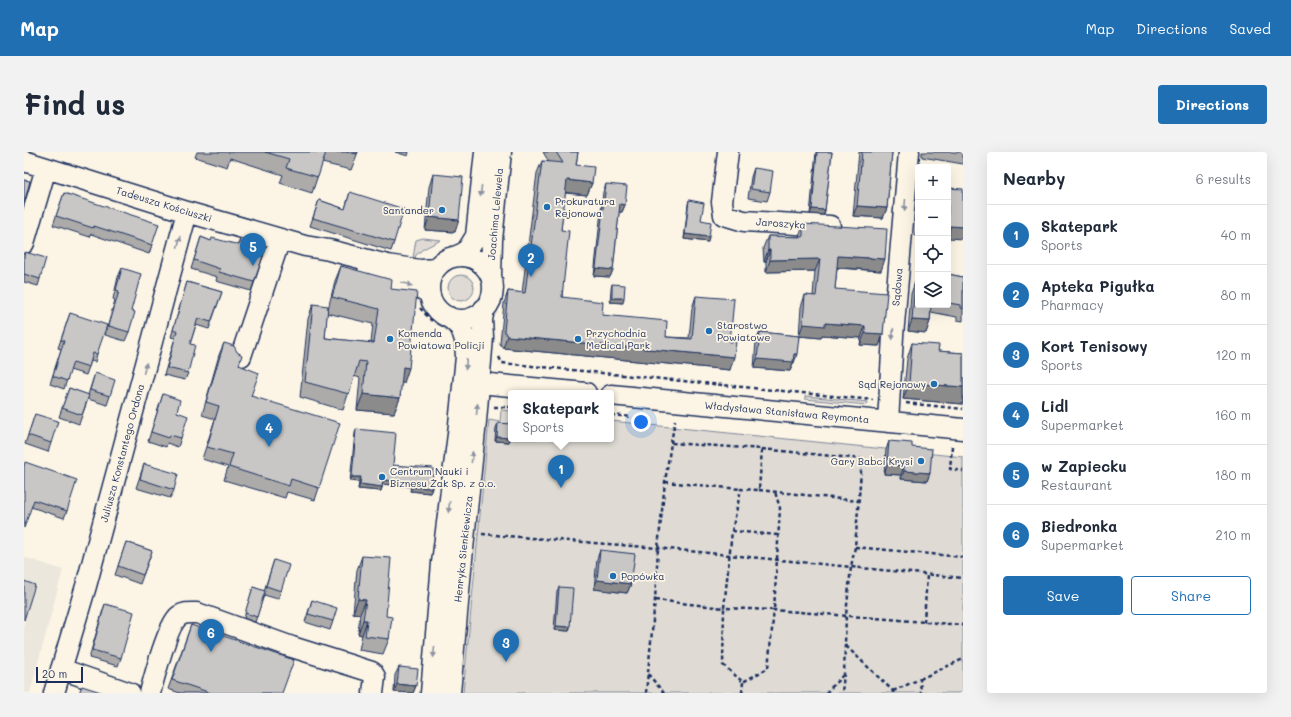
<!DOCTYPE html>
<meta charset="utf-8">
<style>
:root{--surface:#fff;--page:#f2f2f3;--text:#1f2937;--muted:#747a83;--line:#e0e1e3;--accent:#1f6fb2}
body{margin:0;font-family:Mali,sans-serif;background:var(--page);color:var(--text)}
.controls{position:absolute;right:12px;top:12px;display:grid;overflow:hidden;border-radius:4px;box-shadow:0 4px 16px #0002}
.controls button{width:36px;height:36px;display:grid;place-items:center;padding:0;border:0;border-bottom:1px solid var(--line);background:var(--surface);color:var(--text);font:20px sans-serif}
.scale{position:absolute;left:12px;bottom:10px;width:47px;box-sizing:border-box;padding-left:4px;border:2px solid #1b2f5e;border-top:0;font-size:11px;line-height:14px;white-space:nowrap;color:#1b2f5e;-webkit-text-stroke:3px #fcf5e5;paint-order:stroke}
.you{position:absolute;left:617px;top:270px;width:14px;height:14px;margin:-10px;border:3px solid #fff;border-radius:50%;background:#1a73e8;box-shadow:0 0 0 6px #1a73e833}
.badge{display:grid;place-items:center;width:26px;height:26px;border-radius:50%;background:var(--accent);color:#fff;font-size:13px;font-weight:700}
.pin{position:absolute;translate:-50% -33px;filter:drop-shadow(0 1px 2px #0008)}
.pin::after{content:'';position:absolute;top:21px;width:14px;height:12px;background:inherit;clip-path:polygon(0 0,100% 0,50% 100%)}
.popup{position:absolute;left:484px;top:238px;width:106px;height:52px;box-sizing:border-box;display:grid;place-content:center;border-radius:4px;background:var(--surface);filter:drop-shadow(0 1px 3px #0005);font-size:13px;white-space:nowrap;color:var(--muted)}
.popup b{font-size:15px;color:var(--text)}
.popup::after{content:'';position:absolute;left:50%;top:100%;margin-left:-8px;border:8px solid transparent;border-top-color:var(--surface)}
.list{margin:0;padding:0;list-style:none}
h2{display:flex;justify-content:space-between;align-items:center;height:52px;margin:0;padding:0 16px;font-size:17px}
h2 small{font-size:13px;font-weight:400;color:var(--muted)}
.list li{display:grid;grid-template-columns:26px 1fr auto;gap:12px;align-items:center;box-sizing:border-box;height:60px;padding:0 16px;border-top:1px solid var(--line)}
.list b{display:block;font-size:15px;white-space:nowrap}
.list p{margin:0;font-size:13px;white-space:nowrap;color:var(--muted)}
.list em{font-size:13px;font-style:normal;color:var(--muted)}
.actions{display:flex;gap:8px;padding:12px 16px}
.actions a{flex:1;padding:9px 0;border:1px solid var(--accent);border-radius:4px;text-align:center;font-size:14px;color:var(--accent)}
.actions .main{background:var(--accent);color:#fff}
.icon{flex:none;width:22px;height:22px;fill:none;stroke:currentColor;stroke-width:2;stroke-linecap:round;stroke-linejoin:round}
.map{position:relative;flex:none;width:939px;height:541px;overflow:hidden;border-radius:4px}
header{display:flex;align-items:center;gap:24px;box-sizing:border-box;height:56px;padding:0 20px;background:var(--accent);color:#fff}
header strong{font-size:19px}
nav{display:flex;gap:22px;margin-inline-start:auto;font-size:14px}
.intro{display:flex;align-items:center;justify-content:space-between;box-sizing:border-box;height:96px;padding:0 24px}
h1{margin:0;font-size:28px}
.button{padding:10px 18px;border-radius:4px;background:var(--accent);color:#fff;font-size:14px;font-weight:700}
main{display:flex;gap:24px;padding:0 24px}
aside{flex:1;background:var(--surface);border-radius:4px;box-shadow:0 4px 16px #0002}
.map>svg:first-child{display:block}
.built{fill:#ece7dc}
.green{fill:#dfdbd4;stroke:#7d8599}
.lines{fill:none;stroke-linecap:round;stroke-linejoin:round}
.minor-casing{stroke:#1b2f5e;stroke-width:23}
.path{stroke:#1b2f5e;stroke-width:2.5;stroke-dasharray:4 3;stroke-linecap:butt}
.minor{stroke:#fcf5e5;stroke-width:20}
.wall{fill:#acabaa;stroke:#1b2f5e;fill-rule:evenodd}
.shaded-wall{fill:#8c8b8b;stroke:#1b2f5e}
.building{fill:#c8c7c6;stroke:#1b2f5e}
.oneway{fill:#8c92a2}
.poi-dot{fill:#1f6fb2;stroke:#fcf5e5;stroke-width:1.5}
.labels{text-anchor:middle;stroke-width:3.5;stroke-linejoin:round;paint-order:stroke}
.poi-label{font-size:10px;fill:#1b2f5e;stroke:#fcf5e5;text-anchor:start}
.street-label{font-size:10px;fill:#1b2f5e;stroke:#fcf5e5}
</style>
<header>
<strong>Map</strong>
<nav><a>Map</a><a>Directions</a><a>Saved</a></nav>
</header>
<div class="intro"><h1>Find us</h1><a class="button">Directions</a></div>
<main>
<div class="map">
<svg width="939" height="541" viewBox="0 0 939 541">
<rect width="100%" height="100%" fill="#fcf5e5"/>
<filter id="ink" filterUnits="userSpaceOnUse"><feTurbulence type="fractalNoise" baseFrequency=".025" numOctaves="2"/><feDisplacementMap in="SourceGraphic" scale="8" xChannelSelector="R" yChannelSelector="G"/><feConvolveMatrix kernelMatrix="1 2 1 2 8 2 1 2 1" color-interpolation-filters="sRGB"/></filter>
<g filter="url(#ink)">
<path class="built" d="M 0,405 L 39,418 L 6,541 L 0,541 Z"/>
<path class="green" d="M 399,86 L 417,88 L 399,97 L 392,103 L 391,106 L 389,106 L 392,88 Z
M424 136a13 13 0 1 1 26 0a13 13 0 1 1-26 0Z
M 781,244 L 844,250 L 843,253 L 781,247 Z
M 477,258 L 487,259 L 487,287 L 587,287 L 587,269 L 939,305 L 939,541 L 439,541 L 465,268 L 476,270 Z"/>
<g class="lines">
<g class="minor-casing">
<path id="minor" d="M 704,0 L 698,50 L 700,63 L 720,69 L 806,74
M 0,9 L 163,60 L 281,94 L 305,98 L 363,113 L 396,118 L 411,117
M 0,91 L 22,16
M 433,104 L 442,100 L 452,84 L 461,0
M405 136a32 32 0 1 1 64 0a32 32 0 1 1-64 0Z
M 344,120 L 396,136 L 405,141
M 467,124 L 468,88 L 477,0
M 217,204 L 256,87
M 455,231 L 562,241
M 587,243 L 939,277
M 864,270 L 869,184 L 885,0
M 37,517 L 106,541
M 30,541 L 62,434 L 163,60
M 126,541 C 130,526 144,472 155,464 C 161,460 166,461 173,461 L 268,495 L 348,520 L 351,525 L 349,541
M 407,541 L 418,411 L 434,282 L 442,205 L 441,188 L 437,176 L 425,165
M 426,541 L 437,417 L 452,269 L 459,185 L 458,168 L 460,157"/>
</g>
<path class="path" d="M 396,156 L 408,169
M 475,205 L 478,211 L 849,248
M 882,251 L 939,257
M 470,255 L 487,255
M 587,263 L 608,265
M 647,291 L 651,268
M 928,294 L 926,317 L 939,319
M 738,297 L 838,307 L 831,395 L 827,415 L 822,463 L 820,522 L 818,541
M 641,330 L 717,337
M 735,338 L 835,349
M 708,379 L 754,383
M 458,382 L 634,396 L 939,426
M 831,395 L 939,405
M 631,448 L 700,456 L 699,513 L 719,530 L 744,516 L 750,458 L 939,473
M 900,470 L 903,423
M 822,494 L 869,539 L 869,541
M 624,522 L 640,541
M 896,527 L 939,507
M 869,539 L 896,527 L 897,541
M 622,541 L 631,448 L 634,396 L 641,330 L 647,291 L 738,297 L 735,338 L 717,337 L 708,379 L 700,456 L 750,458 L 756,356 L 751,340
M 718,541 L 719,530
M 802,541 L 820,522"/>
<use href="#minor" class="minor"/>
</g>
<path class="wall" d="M 173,0 L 334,0 L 327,18 L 298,11 L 288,41 L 256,31 L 259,23 L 206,6 L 203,15 L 171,5 Z
M 371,0 L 385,0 L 384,4 Z
M 519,0 L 554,0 L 552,13 L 568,31 L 563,43 L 541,41 L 537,78 L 538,145 L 578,163 L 642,185 L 665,186 L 668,156 L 672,144 L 706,190 L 706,218 L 479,196 L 476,192 L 480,151 L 484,139 L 498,141 L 513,21 L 518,9 L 525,10 Z
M 792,0 L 808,0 L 801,58 L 800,63 L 786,62 Z
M 835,0 L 868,0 L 863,56 L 859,66 L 829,64 Z
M 898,0 L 939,0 L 939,12 L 898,5 Z
M 730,16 L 746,40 L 743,49 L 724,46 L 727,25 Z
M 409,22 L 431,80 L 401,78 L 405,35 Z
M 582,32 L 601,53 L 598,60 L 595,60 L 589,118 L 586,125 L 570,124 L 579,40 Z
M 326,40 L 370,90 L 367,99 L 286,74 L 295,48 L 321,57 Z
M 40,41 L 128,93 L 125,102 L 67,82 L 66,85 L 29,73 Z
M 665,48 L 684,90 L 660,87 L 664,52 Z
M 894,49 L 894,84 L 891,84 Z
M 779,72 L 857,119 L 813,116 L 811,137 L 859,182 L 855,194 L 836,193 L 837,186 L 798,183 L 797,186 L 775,184 L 770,211 L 769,211 L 766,219 L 730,216 L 732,189 L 736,180 L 775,184 L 777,155 L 781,143 L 789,144 L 791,119 L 742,120 L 742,110 L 740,110 L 739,96 L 744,84 L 775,85 Z
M 177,85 L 187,89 L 214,93 L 216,87 L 229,101 L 239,104 L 227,139 L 192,129 L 193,125 L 167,117 Z
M 0,103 L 16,127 L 14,134 L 0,130 Z
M 317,114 L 367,137 L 380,231 L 377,231 L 376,246 L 370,261 L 333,258 L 336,226 L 330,224 L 319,258 L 276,245 L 284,167 L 289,152 L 304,157 L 311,129 ZM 303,161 L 349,172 L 347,191 L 301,186 Z
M 98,116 L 107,159 L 105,180 L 101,189 L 81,183 L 91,148 L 89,147 L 94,125 Z
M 924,122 L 939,125 L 939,169 L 933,168 L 933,165 L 907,160 L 906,169 L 902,181 L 884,179 L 887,142 L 891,130 L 894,153 L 924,153 Z
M 163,130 L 198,140 L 185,177 L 172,173 L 166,192 L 164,221 L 161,228 L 140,223 L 151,186 L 147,185 Z
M 588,132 L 599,151 L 586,150 L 587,137 Z
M 46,161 L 73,202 L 71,210 L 67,209 L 62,223 L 46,218 L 40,237 L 26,232 L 37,197 L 34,196 Z
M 200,191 L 215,213 L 227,244 L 295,336 L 291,348 L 263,340 L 261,346 L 200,328 L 204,315 L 178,307 L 191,267 L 178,263 L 195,203 Z
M 888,191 L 914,199 L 939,201 L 939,252 L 879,247 L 883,207 Z
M 71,221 L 86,244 L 83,253 L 64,247 L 55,272 L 35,265 L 45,236 L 64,243 Z
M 139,242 L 153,260 L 157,286 L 154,295 L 143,291 L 142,295 L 124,289 Z
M 11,262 L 27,291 L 24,300 L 1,292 Z
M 474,271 L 486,286 L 484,290 L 471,289 L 472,276 Z
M 332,277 L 369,313 L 408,336 L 406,341 L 386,339 L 387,335 L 359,332 L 357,339 L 334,337 L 335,330 L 326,329 L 331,281 Z
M 865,289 L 888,295 L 906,321 L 903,329 L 877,327 L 877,323 L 860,322 L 862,298 Z
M 120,312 L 150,338 L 146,346 L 112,336 Z
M 0,313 L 43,359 L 40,366 L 7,355 Z
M 102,390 L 128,399 L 116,432 L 91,423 Z
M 576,398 L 607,432 L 603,441 L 570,437 L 573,407 Z
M 338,404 L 362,464 L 365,487 L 359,502 L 335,498 L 338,483 L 334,482 L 336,462 L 329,461 L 333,418 Z
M 250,408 L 257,439 L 254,447 L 240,443 L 231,470 L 220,466 L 229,435 L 240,439 Z
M 535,435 L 546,475 L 545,479 L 530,478 L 533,439 Z
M 288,448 L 309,469 L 306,478 L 281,470 Z
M 81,452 L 97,506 L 94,514 L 65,506 L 78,461 Z
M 167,473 L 258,541 L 156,541 L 144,537 Z
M 375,515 L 392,534 L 389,541 L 370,540 L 371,523 Z"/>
<path class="shaded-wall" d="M 543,28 L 568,31 L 563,43 L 538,40 Z
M 596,52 L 601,53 L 598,60 L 593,60 Z
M 833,54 L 863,56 L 859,66 L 829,64 Z
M 788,57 L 801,58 L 800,63 L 786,62 Z
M 405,65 L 435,68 L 431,80 L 401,78 Z
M 926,74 L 939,75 L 939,87 L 924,86 Z
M 894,76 L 894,84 L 891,84 Z
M 661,82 L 685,85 L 684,90 L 660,87 Z
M 744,98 L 746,98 L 742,110 L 740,110 Z
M 814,104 L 861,107 L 857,119 L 809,115 Z
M 796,107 L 791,119 L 742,120 L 746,108 Z
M 572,116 L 589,118 L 586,125 L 570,124 Z
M 588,146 L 600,146 L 599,151 L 586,150 Z
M 888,168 L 906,169 L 902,181 L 884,179 Z
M 801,171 L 841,174 L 837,186 L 798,183 L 797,186 L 775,184 L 779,172 Z
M 841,181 L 859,182 L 855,194 L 836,193 Z
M 483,184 L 710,205 L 706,218 L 479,196 Z
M 770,202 L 773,202 L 770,211 L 769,211 L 766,219 L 730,216 L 733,207 Z
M 379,215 L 385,216 L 380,231 L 373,231 Z
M 885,231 L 939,235 L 939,252 L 879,247 Z
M 339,242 L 376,246 L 370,261 L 333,258 Z
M 473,285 L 486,286 L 484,290 L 471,289 Z
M 863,313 L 880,314 L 877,323 L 860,322 Z
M 880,319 L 906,321 L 903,329 L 877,327 Z
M 328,325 L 337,325 L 335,330 L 326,329 Z
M 359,328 L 388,330 L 387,335 L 357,332 Z
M 336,332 L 358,335 L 357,339 L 334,337 Z
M 388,335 L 408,336 L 406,341 L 386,339 Z
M 573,428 L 607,432 L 603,441 L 570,437 Z
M 334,447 L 342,448 L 336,462 L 329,461 Z
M 339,468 L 343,468 L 338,483 L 334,482 Z
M 532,474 L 546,475 L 545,479 L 530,478 Z
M 373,532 L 392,534 L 389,541 L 370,540 Z"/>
<path class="building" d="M 241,0 L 302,0 L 294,25 L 262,16 L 265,7 Z
M 323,0 L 334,0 L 333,2 Z
M 532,0 L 554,0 L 552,13 L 570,15 L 568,31 L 543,28 L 537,78 L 545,79 L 538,145 L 579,150 L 578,163 L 643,169 L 642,185 L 668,187 L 672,144 L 710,147 L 706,190 L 712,190 L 710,205 L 483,184 L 480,179 L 484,139 L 501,141 L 518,9 L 539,11 Z
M 793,0 L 808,0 L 801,58 L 788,57 Z
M 838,0 L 868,0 L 863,56 L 833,54 Z
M 730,16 L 749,19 L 746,40 L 727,37 Z
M 409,22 L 439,25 L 435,68 L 405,65 Z
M 0,28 L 6,29 L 0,52 Z
M 582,32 L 603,34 L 601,53 L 596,52 L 589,118 L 572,116 Z
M 924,36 L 939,37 L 939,75 L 926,74 L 924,98 Z
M 326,40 L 380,57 L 370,90 L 289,66 L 295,48 L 321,57 Z
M 40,41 L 135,72 L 128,93 L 70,74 L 69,76 L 32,64 Z
M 665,48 L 680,51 L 677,68 L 687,70 L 685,85 L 661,82 Z
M 779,72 L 863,77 L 861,107 L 814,104 L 811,137 L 863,141 L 859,182 L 841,181 L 841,174 L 801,171 L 801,174 L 779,172 L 781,143 L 792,144 L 796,107 L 746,108 L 746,98 L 744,98 L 744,84 L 779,85 Z
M 177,85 L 187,89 L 188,86 L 215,93 L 216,87 L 232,91 L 229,101 L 239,104 L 230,130 L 195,120 L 196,117 L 170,108 Z
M 1,100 L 22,106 L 16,127 L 0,122 L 0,104 Z
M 317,114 L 368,128 L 367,137 L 393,140 L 385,216 L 379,215 L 376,246 L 339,242 L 342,210 L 335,209 L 325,242 L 281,230 L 289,152 L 304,154 L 301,186 L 350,191 L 355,157 L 308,145 Z
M 98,116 L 117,122 L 107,159 L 111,160 L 105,180 L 85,174 L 95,139 L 92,138 Z
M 924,122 L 939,125 L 939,157 L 937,156 L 937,153 L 924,151 Z
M 163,130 L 198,140 L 187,170 L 174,166 L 166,192 L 171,193 L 164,221 L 143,216 L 153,179 L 149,178 Z
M 891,130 L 894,131 L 894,153 L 907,153 L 906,169 L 888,168 Z
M 588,132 L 601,133 L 600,146 L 588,146 Z
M 46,161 L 83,173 L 73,202 L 69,201 L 65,215 L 49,210 L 43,229 L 29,224 L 40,189 L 37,188 Z
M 736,180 L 775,184 L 773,202 L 770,202 L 769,210 L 733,207 Z
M 200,191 L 210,194 L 213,200 L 218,203 L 215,213 L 235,221 L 227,244 L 316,271 L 295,336 L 267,327 L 265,334 L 205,315 L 209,302 L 183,295 L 195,254 L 182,250 Z
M 888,191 L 915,193 L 914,199 L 939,201 L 939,235 L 885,231 Z
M 71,221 L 91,228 L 86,244 L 66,238 Z
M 45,236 L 65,243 L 58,263 L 38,256 Z
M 139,242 L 156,248 L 153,260 L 164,264 L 157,286 L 146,283 L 145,286 L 127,280 Z
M 11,262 L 34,269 L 27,291 L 4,283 Z
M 474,271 L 487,272 L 486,286 L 473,285 Z
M 332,277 L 372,281 L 369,313 L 409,316 L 408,336 L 388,335 L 388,330 L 359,328 L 358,335 L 336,332 L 337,325 L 328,325 Z
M 865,289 L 888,291 L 888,295 L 908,297 L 906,321 L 880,319 L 880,314 L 863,313 Z
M 1,310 L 53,328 L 43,359 L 10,348 L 0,376 L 0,314 Z
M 120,312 L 154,322 L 150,338 L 116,327 Z
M 102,390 L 128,399 L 119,423 L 94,414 Z
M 576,398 L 611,402 L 607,432 L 573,428 Z
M 338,404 L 367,406 L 362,464 L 368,465 L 365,487 L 341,484 L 343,468 L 339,468 L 342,448 L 334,447 Z
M 250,408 L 265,413 L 257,439 L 242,434 Z
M 0,429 L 11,433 L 0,468 Z
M 229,435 L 241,439 L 233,465 L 221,461 Z
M 535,435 L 549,436 L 546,475 L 532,474 Z
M 288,448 L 313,456 L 309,469 L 284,462 Z
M 81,452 L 110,460 L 97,506 L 68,498 Z
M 167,473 L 270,508 L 258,541 L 187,541 L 148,528 Z
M 375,515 L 394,517 L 392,534 L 373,532 Z
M 58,534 L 80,541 L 55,541 Z"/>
<defs><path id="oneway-solid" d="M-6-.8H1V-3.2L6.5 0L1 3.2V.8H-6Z"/></defs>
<g class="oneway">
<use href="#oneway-solid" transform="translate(457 39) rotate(96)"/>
<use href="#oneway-solid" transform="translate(881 53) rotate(95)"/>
<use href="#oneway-solid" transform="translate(155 90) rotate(-75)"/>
<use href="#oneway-solid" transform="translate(383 132) rotate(17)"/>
<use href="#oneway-solid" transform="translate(869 182) rotate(94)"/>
<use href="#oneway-solid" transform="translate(442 212) rotate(94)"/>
<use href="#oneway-solid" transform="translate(121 216) rotate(-75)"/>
<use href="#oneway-solid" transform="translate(453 257) rotate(-85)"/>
<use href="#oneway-solid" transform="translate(448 305) rotate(-84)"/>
<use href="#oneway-solid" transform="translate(425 355) rotate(97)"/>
<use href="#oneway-solid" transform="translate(410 500) rotate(95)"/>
</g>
</g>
<g class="poi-dot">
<circle cx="523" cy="55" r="4"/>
<circle cx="418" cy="58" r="4"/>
<circle cx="685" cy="179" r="4"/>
<circle cx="366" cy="187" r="4"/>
<circle cx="554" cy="187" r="4"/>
<circle cx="910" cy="232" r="4"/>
<circle cx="897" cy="309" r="4"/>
<circle cx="358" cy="325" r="4"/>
<circle cx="589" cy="424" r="4"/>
</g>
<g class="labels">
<g class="poi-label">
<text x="531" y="53">Prokuratura<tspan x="531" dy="12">Rejonowa</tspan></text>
<text x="410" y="62" text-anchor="end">Santander</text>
<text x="693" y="177">Starostwo<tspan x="693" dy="12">Powiatowe</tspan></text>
<text x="374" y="185">Komenda<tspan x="374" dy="12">Powiatowa Policji</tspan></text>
<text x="562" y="185">Przychodnia<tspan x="562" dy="12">Medical Park</tspan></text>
<text x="902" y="236" text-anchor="end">Sąd Rejonowy</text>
<text x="889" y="313" text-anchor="end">Gary Babci Krysi</text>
<text x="366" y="323">Centrum Nauki i<tspan x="366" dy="12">Biznesu Żak Sp. z o.o.</tspan></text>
<text x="597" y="428">Popówka</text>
</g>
<g class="street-label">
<text transform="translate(140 52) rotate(17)" y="4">Tadeusza Kościuszki</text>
<text transform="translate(471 62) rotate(-85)" y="4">Joachima Lelewela</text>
<text transform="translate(757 71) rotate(4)" y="4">Jaroszyka</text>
<text transform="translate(873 135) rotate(-85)" y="4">Sądowa</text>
<text transform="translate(763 260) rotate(5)" y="4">Władysława Stanisława Reymonta</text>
<text transform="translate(98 301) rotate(-75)" y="4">Juliusza Konstantego Ordona</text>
<text transform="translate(439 397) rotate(-84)" y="4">Henryka Sienkiewicza</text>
</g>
</g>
</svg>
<div class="controls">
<button>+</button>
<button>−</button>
<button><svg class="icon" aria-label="locate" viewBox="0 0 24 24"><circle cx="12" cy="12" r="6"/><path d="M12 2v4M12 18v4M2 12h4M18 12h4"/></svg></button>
<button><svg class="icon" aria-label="layers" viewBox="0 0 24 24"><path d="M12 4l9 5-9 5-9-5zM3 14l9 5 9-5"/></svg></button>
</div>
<div class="scale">20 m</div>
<div class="you"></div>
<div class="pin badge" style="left:537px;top:336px">1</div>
<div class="popup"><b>Skatepark</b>Sports</div>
<div class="pin badge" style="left:507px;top:125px">2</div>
<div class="pin badge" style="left:482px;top:510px">3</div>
<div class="pin badge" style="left:245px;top:295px">4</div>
<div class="pin badge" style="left:229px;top:114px">5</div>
<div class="pin badge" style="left:187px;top:500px">6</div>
</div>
<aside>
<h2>Nearby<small>6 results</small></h2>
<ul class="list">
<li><span class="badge">1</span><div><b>Skatepark</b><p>Sports</p></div><em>40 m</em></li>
<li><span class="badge">2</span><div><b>Apteka Pigułka</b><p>Pharmacy</p></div><em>80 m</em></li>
<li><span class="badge">3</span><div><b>Kort Tenisowy</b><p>Sports</p></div><em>120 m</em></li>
<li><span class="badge">4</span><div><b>Lidl</b><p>Supermarket</p></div><em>160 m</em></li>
<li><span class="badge">5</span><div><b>w Zapiecku</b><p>Restaurant</p></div><em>180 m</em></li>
<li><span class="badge">6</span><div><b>Biedronka</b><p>Supermarket</p></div><em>210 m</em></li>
</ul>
<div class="actions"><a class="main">Save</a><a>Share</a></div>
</aside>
</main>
